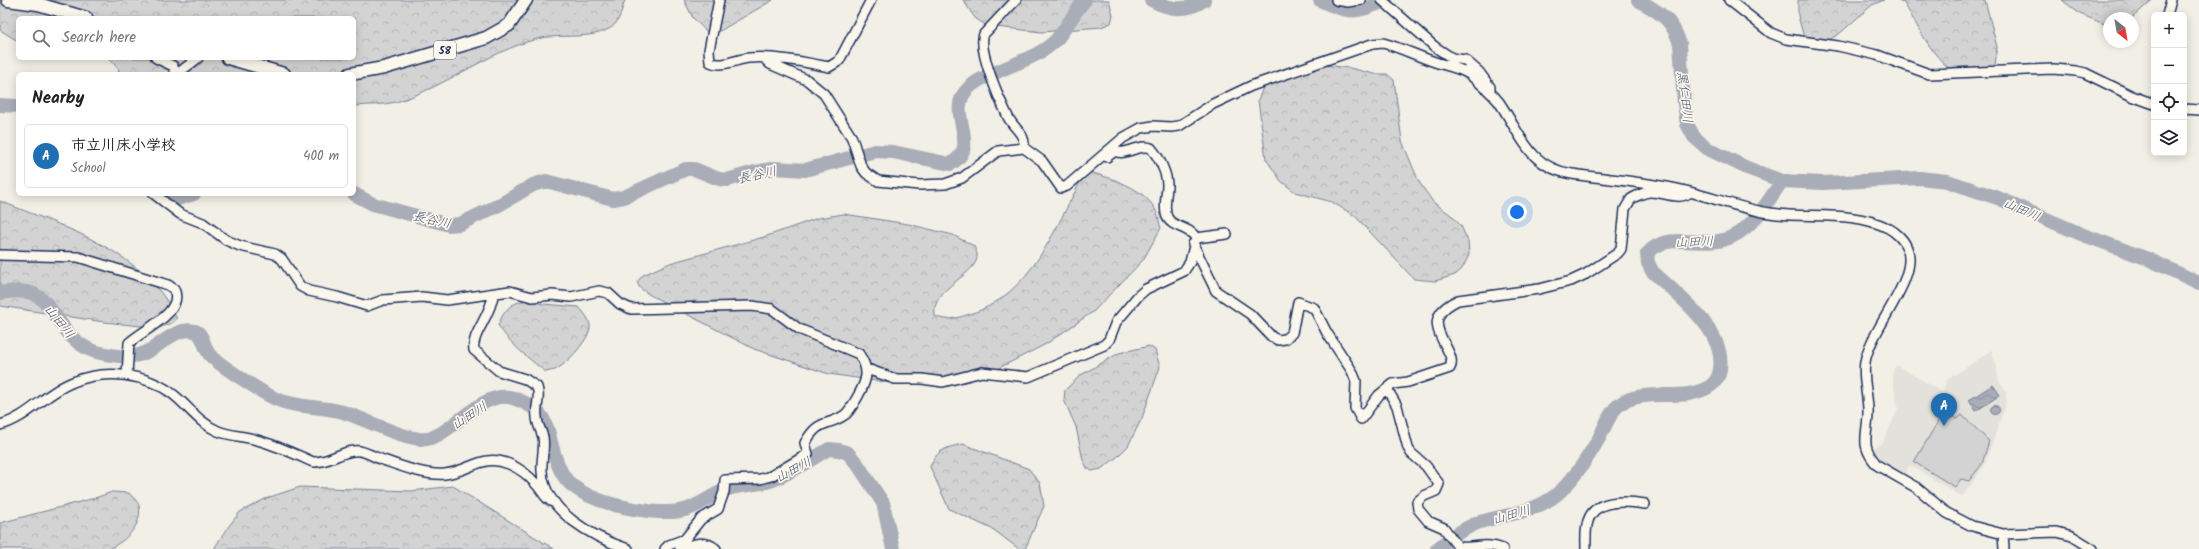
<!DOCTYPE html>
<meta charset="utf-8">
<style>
:root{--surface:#fff;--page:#f2f2f2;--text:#202124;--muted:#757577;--line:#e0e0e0;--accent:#1f6fb2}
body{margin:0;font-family:Kalam,"Klee One",sans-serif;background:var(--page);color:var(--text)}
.controls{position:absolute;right:12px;top:12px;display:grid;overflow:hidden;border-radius:6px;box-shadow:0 2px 10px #0003}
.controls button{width:36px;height:36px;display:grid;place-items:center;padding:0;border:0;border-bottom:1px solid var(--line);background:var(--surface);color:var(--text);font:20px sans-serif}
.compass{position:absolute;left:2103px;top:12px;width:36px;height:36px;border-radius:50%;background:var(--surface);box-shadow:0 2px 10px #0003;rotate:149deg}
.you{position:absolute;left:1517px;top:212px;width:14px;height:14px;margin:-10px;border:3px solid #fff;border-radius:50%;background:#1a73e8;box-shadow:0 0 0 6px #1a73e833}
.badge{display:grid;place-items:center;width:26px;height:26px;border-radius:50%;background:var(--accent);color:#fff;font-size:13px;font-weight:700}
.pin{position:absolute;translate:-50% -33px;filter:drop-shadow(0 1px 2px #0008)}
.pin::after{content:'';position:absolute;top:21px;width:14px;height:12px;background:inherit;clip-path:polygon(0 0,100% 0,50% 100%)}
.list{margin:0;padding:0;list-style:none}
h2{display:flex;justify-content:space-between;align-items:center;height:52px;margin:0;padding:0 16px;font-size:17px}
h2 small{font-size:13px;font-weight:400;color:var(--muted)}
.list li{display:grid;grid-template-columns:26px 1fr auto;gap:12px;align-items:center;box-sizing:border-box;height:64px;margin:0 8px 8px;padding:0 8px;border:1px solid var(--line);border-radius:6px}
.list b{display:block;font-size:15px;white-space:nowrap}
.list p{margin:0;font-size:13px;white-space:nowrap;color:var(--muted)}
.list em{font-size:13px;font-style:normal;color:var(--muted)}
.icon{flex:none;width:22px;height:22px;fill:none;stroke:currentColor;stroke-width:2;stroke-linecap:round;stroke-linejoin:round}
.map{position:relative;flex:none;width:2199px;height:549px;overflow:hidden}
.search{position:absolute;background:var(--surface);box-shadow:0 2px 10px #0003;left:16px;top:16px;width:340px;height:44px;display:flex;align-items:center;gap:10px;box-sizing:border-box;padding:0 14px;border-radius:6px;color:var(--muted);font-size:15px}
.panel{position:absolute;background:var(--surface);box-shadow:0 2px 10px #0003;left:16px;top:72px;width:340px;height:124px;border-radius:6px}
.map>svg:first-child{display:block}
.built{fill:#e2e1dc}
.grass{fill:#d2d3d2;stroke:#768198}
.forest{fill:url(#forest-crowns);stroke:#768198}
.water{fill:url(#water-waves);stroke:#707b93}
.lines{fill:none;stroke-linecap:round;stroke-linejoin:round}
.river{stroke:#a9adb7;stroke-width:14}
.minor-casing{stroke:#1b2f5e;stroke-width:12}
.major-casing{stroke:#1b2f5e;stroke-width:15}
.minor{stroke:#fbf7ec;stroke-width:9}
.major{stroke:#fbf7ec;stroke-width:12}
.labels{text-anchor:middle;stroke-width:3.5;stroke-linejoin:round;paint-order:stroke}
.shield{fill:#fbf7ec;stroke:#5e6b89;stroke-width:1}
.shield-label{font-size:11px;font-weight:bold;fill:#1b2f5e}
.water-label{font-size:13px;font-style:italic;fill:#465579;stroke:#fbf7ec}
</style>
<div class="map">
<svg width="2199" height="549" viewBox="0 0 2199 549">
<defs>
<pattern id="forest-crowns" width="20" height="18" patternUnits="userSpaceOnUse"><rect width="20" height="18" fill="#d2d3d2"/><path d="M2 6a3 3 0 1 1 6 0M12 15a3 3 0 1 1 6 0" fill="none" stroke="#b4b5b7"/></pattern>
<pattern id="water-waves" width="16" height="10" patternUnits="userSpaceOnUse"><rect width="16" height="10" fill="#a9adb7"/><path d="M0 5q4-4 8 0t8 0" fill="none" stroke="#898d98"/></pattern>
</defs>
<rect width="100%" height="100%" fill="#f2efe6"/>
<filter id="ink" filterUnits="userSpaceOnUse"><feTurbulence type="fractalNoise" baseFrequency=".025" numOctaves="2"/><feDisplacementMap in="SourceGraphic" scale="8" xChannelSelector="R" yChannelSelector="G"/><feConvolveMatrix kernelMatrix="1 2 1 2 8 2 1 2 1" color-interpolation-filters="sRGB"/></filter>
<g filter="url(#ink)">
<path class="built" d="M 1992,350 L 1999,381 L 2006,392 L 2005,407 L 1984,466 L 1962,497 L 1910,465 L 1903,476 L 1878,461 L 1871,449 L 1883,442 L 1898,409 L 1892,375 L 1896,365 L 1942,392 L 1947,380 Z"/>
<path class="grass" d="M 1946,408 L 1957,419 L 1962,415 L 1989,441 L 1982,464 L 1969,481 L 1961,479 L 1955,487 L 1914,462 Z"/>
<path class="forest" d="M 0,0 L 625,0 C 622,9 620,21 612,27 C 591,41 560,33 537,39 C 487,52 446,87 396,102 C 383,105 367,105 354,106 L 354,74 L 118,74 L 119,70 L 110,59 L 108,58 L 354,58 L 354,18 L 18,18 L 18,41 L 0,30 Z
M 684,0 L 773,0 L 718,32 L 707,32 L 693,18 Z
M 963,0 L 1109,0 L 1113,15 L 1111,23 L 1101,27 L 1042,32 L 987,26 L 975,18 Z
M 1798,0 L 1884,0 L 1872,5 L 1839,34 L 1820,45 L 1805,41 L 1798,16 Z
M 1898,0 L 1985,0 L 1997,47 L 1995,66 C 1991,69 1987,74 1983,75 C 1945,90 1919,26 1903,2 Z
M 2062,0 L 2152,0 L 2132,18 L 2109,18 L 2109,26 L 2080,14 Z
M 1315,64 L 1350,68 L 1374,74 L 1387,74 L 1394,80 L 1402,141 L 1419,182 L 1433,202 L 1451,215 L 1461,226 L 1468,241 L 1469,255 L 1462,269 L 1455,275 L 1435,281 L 1414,279 L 1355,216 L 1332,202 L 1295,192 L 1281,181 L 1266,159 L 1258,100 L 1264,85 Z
M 1086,171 C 1110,178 1146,187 1157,213 C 1159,217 1159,223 1161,228 L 1143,260 L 1094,311 L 1046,344 L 997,369 L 957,383 L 897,384 L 829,374 L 754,349 L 650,295 L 640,288 L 637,282 L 643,275 L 670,263 L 764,237 L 818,218 L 844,214 L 908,224 L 953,235 L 974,246 C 975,249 977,252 977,255 C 979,275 930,287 935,316 C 946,322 956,318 967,315 C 1033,296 1055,226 1086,171 Z
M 0,201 C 64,227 146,251 177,319 L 172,323 L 159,328 L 104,322 L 0,306 Z
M 527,300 L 543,304 L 579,307 C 583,312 589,318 590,325 C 592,337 566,365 555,370 C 552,371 548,371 546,372 C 530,360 508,342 498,325 C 505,309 510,303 527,300 Z
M 1149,346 L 1155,350 L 1160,367 L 1142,418 L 1128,446 L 1116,458 L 1101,469 L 1092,471 L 1087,468 L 1083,460 L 1076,427 L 1064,400 L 1065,390 L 1081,375 L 1119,353 Z
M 963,444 L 1029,469 L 1040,483 L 1044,506 L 1025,549 L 1019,549 L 994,530 L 949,509 L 930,467 C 936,450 947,447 963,444 Z
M 453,486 L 554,549 L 214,549 L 225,531 L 240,512 L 267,498 L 300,487 L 411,491 Z
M 112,492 L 129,493 C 132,497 138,501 139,506 C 143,525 125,542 108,549 L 0,549 L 0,523 L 95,498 Z"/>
<path class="water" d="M 1993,385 L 2000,395 L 1976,411 L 1969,400 Z
M1990.5 410a4.5 4.5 0 1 1 9 0a4.5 4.5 0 1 1-9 0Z"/>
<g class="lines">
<path class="river" d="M 1151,0 C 1169,10 1187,12 1204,0
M 1320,0 C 1348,14 1357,14 1386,0
M 1638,0 C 1660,13 1672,18 1680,44 L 1684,104 L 1687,124 L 1694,137 L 1708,149 L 1747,168 L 1782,181 L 1823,183 L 1920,178 L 1947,181 L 1998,198 L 2081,234 L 2148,259 L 2199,283
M 0,105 L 18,106
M 163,194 L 177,199 L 194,194
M 354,194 L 373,204 L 449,225 L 460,224 L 499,205 L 533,185 L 546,181 L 613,199 L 624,197 L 686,169 L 694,169 L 719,179 L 727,180 L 755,172 L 775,168 L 805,170 L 875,151 L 893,152 L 950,164 C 981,148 950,118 963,95 C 971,81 992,74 1006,68 C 1022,61 1044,53 1056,40 C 1067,28 1074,12 1085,0
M 0,293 C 11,291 24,290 34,294 C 56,304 61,339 93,351 C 106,355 129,359 142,354 C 159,349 174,326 195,331 C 204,334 204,349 210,355 C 218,364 264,394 276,399 C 296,408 321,406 343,412 C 363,418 408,442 427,439 C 453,434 482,389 513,398 C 559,413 543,441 563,475 C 579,503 651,516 680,511 C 698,508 709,496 725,490 C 740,484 758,486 773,480 C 792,472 811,459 829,449 L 839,450 L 848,453 L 858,465 L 883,503 L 893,549
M 1437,549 C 1450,538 1463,528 1480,522 C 1507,514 1533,513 1556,495 C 1573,481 1587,459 1598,440 C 1605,428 1609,412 1620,404 C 1639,391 1666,397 1688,394 C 1704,391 1718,386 1720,369 C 1726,330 1677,295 1652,271 L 1648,263 L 1647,254 C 1666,231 1698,247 1723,240 C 1751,233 1767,202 1782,181"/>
<g class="minor-casing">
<path id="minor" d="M 719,0 L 709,50 L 710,62 C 722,68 737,59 749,58 C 776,56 803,62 829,67 L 839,61 L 871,0
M 1016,0 L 984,34 C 977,49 1000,101 1008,117 C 1014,129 1026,134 1024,148
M 1336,0 L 1348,2 L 1361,0
M 1382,0 L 1435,47 L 1452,58 L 1465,60 L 1479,72 L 1490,87 L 1490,91
M 1729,0 L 1771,33 L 1786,39 L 1838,46 L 1877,55 L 1929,74 L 2054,69 L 2076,71 L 2085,73 L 2132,96 L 2154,104
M 2167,15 L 2171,0
M 156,58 L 173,66 L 175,74
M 764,58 L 770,64 L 807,80 L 824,94 L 852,138 L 861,166 L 866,173 L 878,181 L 919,185 L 945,184 L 962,178 L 998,151 L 1024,148 L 1042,161 L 1061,188 L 1067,186 L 1123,138 L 1141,128 L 1153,126 L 1171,127 L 1179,126 L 1213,104 L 1251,86 L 1372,44 L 1383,43 C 1402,48 1419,57 1438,63 C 1448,66 1459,68 1469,74 C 1479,82 1491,92 1499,102 C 1521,134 1528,167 1572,174 C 1612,180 1651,182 1690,192 C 1717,199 1743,209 1770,213 C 1808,219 1852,210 1888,228 C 1896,232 1904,240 1907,248 C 1920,278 1870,329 1865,362 C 1862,380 1869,397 1868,415 C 1867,438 1860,445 1877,465 L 1917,488 L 1947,513 L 1972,526 L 2003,534 L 2057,532 L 2072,536 L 2093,549
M 177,74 L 198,58
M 2184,109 L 2199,110
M 1107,157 L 1115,151 C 1124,157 1140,143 1151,148 C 1159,157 1167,173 1167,185 C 1167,195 1163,207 1167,217 C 1172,228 1189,226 1196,238
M 154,194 L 180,214 L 203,223 L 226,240 L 240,246 L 275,254 L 282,259 L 300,286 L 309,291 L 337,297 L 367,306 L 383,300 L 422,297 L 447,300 L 510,291 L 532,297 L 552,295 L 571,297 L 599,291 L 608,293 L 620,304 L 631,309 L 752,306 L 772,309 L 799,329 L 859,354 C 870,370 867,380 858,396 C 854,403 851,409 846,414 C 827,428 820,417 805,443 L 808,454 L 771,476 L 760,479 L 725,480 L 724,492 L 718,509 L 701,519 L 685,539 L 669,545 L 665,549
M 1193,244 L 1216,291 L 1250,314 L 1272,337 L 1278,340 L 1285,339 L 1292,333 L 1298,302 L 1314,308 L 1327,333 L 1352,371 L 1356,381 L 1355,408 L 1361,419 L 1379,395 L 1393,384 L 1408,382 L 1450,368 C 1460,349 1411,322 1458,300 L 1539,289 L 1571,281 L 1586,274 L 1618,253 L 1621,249 L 1625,209 L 1631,199 C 1636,196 1643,193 1649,192 C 1661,191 1678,201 1689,193
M 0,255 L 78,257 L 168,285 L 174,289 C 185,313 142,330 129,343 L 127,375
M 493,295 C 491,316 471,334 474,350 L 499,371 L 525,379 L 537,387 C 541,398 535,406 537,417 C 537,424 541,430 543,437 C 545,449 541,460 542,471 C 544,512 595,538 628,549
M 867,369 L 895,379 L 922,379 L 943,382 L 982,372 L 1028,377 L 1104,345 L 1109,340 L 1116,322 L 1138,296 L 1146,289 L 1184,271 L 1190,262 L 1196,238 L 1227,234
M 1387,389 L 1397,406 L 1408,448 L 1411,453 L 1426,466 L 1439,484 L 1436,491 L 1424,496 L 1417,502 L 1418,509 L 1428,521 L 1444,528 L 1458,547 C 1472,549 1485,542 1503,549
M 0,425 C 28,418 46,392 73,382 C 105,369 146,373 174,395 C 189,407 199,423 218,431 C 230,436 244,436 257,440 C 276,445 295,454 313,462 C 330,463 343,449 360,451 C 368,453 375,457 383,460 C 401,466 426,476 445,474 C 471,471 482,453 509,464 C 519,468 529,476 536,484 C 543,491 545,500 555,503
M 2003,534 L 2004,549
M 680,549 C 692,544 705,539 716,549
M 1586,549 C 1586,540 1585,530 1588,521 C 1595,498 1627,501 1645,504"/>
</g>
<g class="major-casing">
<path id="major" d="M 8,0 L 38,4 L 86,18
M 228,58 L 284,74
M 350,74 L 384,68 L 486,38 L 509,25 L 526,0"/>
</g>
<use href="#minor" class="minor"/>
<use href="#major" class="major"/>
</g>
</g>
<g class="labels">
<rect class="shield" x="434" y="41" width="22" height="18" rx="3"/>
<g class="shield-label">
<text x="445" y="54">58</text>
</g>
<g class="water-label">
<text transform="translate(1686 97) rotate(83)" y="5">黒仁田川</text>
<text transform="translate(757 174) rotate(-12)" y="5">長谷川</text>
<text transform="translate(2022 209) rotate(24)" y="5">山田川</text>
<text transform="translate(432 219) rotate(12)" y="5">長谷川</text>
<text transform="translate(1694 241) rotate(-2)" y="5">山田川</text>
<text transform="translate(60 321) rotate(51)" y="5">山田川</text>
<text transform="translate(469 415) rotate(-33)" y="5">山田川</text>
<text transform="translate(793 469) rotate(-28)" y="5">山田川</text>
<text transform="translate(1511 514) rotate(-16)" y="5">山田川</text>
</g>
</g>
</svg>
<div class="controls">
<button>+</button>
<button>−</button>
<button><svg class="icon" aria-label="locate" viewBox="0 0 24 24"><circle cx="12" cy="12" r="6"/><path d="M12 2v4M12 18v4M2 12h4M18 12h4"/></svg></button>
<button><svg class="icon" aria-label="layers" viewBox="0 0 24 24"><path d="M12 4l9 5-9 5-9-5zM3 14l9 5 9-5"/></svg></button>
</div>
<svg class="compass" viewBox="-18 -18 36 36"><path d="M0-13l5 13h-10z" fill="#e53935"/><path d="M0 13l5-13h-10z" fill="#757577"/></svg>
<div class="you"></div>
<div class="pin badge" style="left:1944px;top:426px">A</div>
<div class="search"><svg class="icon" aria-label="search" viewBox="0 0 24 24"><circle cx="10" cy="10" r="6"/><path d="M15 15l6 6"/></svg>Search here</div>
<section class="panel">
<h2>Nearby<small></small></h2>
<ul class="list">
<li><span class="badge">A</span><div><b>市立川床小学校</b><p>School</p></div><em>400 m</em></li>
</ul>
</section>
</div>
